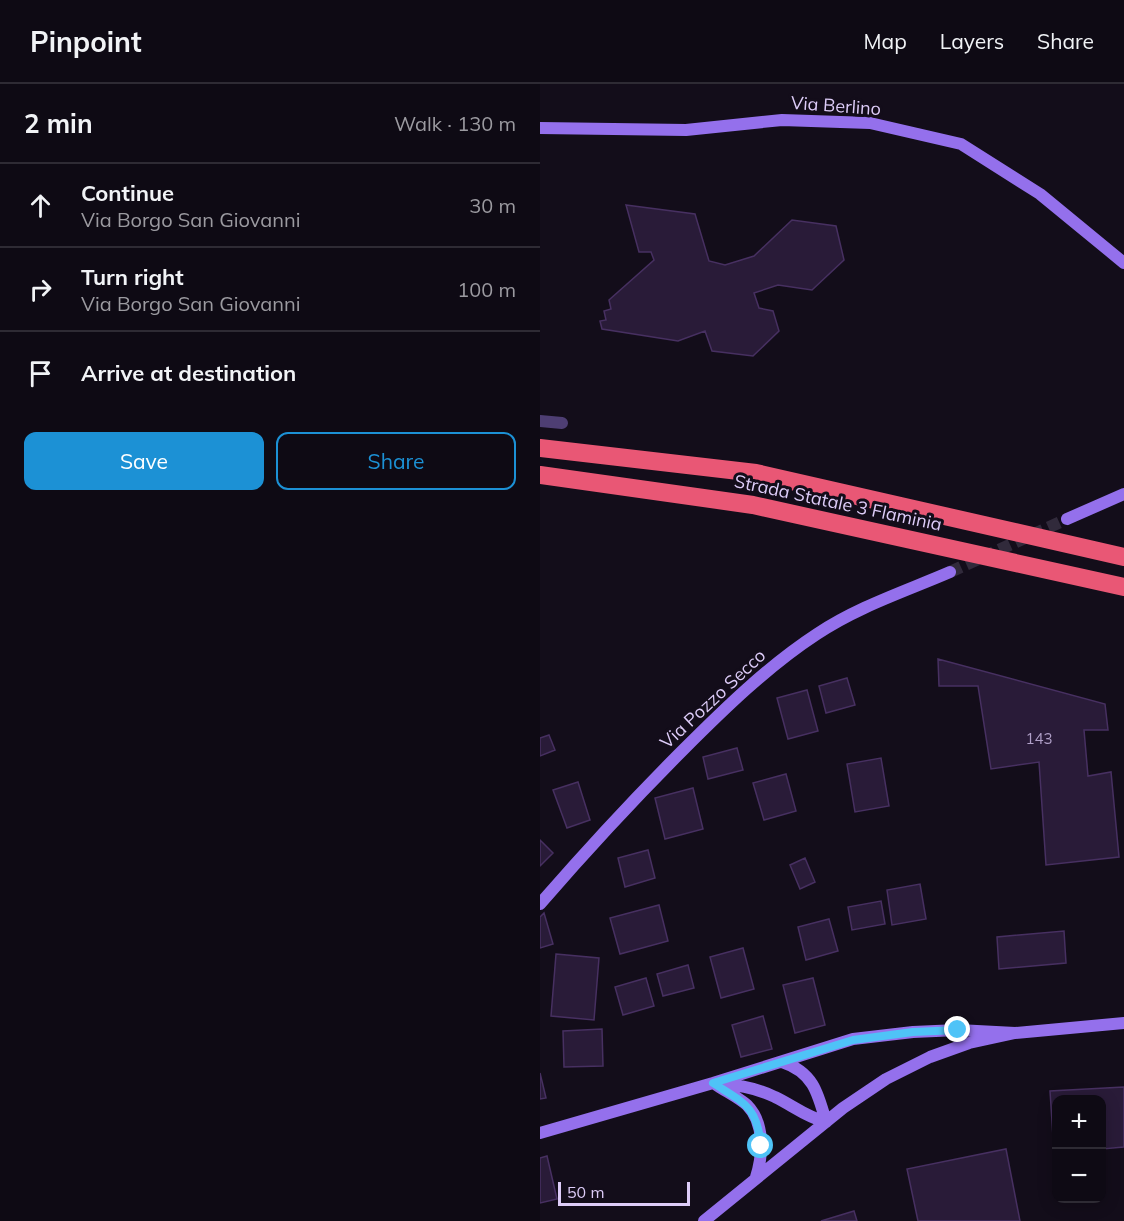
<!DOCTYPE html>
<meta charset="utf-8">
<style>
:root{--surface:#0e0a14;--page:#17131d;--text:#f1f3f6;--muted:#9b9aa0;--line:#2e2b34;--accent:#1c91d5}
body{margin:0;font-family:Mulish,sans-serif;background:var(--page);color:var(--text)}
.controls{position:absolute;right:18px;bottom:18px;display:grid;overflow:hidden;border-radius:12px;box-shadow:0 3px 15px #0003}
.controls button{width:54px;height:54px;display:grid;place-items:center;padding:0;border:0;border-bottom:2px solid var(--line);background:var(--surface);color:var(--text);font:30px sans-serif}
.scale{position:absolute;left:18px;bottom:15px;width:132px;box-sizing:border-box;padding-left:6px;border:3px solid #ddccf8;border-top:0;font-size:16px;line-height:21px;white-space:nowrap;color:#ddccf8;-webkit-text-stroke:4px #130d1a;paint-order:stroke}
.stop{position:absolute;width:18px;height:18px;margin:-14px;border:4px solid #4fc3f7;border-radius:50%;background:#fff}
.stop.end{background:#4fc3f7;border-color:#fff;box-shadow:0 2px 6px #0008}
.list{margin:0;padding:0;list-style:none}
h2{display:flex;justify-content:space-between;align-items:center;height:78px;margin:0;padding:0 24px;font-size:26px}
h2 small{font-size:20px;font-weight:400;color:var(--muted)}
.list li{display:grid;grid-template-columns:39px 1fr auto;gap:18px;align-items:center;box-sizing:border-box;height:84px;padding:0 24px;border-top:2px solid var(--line)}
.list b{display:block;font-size:22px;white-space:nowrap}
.list p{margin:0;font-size:20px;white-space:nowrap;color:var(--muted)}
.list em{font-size:20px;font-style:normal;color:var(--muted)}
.actions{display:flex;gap:12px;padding:18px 24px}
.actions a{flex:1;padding:14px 0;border:2px solid var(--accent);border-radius:12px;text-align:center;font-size:21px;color:var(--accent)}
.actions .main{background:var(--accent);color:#fff}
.icon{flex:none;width:33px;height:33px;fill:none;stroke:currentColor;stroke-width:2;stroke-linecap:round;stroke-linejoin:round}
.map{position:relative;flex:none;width:584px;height:1137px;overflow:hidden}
header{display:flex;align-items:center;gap:36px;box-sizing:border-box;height:84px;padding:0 30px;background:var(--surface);border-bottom:2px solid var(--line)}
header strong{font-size:28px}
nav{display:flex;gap:33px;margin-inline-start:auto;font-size:21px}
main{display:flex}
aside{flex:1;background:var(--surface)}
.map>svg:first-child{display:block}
.building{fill:#291b38;stroke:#473061;stroke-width:1.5}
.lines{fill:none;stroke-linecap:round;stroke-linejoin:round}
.secondary-tunnel{stroke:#312a3b;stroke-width:12;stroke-dasharray:12 6;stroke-linecap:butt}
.street{stroke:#4e3e73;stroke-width:12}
.secondary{stroke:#9470ec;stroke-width:12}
.highway{stroke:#e95775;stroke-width:18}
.route{stroke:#4fc3f7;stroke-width:8}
.labels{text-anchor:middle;stroke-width:6;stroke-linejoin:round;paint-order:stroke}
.number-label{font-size:15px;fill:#b0a0c8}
.street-label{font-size:18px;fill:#ddccf8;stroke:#130d1a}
</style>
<header>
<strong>Pinpoint</strong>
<nav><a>Map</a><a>Layers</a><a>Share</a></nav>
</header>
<main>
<aside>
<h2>2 min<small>Walk · 130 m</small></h2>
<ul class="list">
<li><svg class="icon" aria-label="ahead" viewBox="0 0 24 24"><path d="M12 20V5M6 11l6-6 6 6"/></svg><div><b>Continue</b><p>Via Borgo San Giovanni</p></div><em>30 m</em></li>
<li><svg class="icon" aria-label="right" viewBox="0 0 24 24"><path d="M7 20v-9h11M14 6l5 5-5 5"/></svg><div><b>Turn right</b><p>Via Borgo San Giovanni</p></div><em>100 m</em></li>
<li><svg class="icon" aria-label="arrive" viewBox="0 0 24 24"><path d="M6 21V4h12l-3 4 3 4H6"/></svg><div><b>Arrive at destination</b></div></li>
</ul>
<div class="actions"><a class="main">Save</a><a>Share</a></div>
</aside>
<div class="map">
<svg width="584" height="1137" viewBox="0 0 584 1137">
<rect width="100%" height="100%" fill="#130d1a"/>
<path class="building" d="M 86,121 L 155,130 L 169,177 L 185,181 L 214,172 L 252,136 L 296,142 L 304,176 L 272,206 L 238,201 L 214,209 L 219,224 L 233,227 L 239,247 L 213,272 L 172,267 L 165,247 L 138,257 L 62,245 L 60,237 L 66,236 L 64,227 L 71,225 L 69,216 L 114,176 L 111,168 L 99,168 Z
M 398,575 L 565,620 L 568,646 L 544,646 L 548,692 L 571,688 L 579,773 L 506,781 L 499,678 L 451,685 L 438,602 L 399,602 Z
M 307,594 L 315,621 L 286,629 L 279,602 Z
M 267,606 L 278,647 L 248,655 L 237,614 Z
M 9,651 L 15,666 L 0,672 L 0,654 Z
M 197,664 L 203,686 L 168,695 L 163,673 Z
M 341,674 L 349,722 L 315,728 L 307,680 Z
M 246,690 L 256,727 L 224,736 L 213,699 Z
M 38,698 L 50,736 L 27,744 L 13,706 Z
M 153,704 L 163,745 L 125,755 L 115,714 Z
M 0,756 L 13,769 L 0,782 Z
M 108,766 L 115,794 L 85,803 L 78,774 Z
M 265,774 L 275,798 L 260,805 L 250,781 Z
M 380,800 L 386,835 L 352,841 L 347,806 Z
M 341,817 L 345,840 L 312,846 L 308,823 Z
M 119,821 L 128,857 L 80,870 L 70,834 Z
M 4,829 L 13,860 L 0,864 L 0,833 Z
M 289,835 L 298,867 L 266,876 L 258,843 Z
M 524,847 L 526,879 L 459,885 L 457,853 Z
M 203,864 L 214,905 L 181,914 L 170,873 Z
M 16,870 L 59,874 L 54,936 L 11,932 Z
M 148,881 L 154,904 L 123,912 L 117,890 Z
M 106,894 L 114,922 L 83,931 L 75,903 Z
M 273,894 L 285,941 L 255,949 L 243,901 Z
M 223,932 L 232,965 L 201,973 L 192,941 Z
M 62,945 L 63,982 L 24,983 L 23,947 Z
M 0,989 L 6,1014 L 0,1015 Z
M 584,1003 L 584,1063 L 562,1065 L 562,1016 L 516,1016 L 516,1067 L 514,1068 L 510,1007 Z
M 466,1065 L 480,1137 L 378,1137 L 367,1085 Z
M 7,1072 L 17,1115 L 0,1119 L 0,1074 Z
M 314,1127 L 317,1137 L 281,1137 Z"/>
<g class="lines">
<path class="secondary-tunnel" d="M 410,488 L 527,435"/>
<path class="street" d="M 0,337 L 22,339"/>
<path class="secondary" d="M 0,44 L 146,46 L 242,36 L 330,39 L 421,60 L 500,110 L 584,179
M 527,435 L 584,410
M 0,820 C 46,767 93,716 143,666 C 184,625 228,582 277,550 C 317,523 366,507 410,488
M 242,978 C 273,988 278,1009 286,1038
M 175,1000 C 185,1007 198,1013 207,1021 C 225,1039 223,1071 216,1093
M 180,1000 C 200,1001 217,1004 235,1013 C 252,1021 266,1033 286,1038
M 0,1049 L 173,999 L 313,955 L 373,948 L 418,946 L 475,949
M 164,1137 L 303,1024 L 346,995 L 390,973 L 429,959 L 475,949 L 584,939"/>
<path class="highway" d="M 0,364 L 216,389 L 584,473
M 0,391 L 213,421 L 584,503"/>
</g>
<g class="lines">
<path class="route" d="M 221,1062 C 217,1022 204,1019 173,999 L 313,956 L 373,948 L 418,946"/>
</g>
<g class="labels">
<g class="number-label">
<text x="499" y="660">143</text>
</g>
<g class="street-label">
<text transform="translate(296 22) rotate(4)" y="6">Via Berlino</text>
<text transform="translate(298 419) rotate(12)" y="6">Strada Statale 3 Flaminia</text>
<text transform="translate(173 615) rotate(-43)" y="6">Via Pozzo Secco</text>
</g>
</g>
</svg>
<div class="controls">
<button>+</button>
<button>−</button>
</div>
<div class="scale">50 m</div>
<div class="stop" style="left:221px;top:1062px"></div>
<div class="stop end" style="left:418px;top:946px"></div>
</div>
</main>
